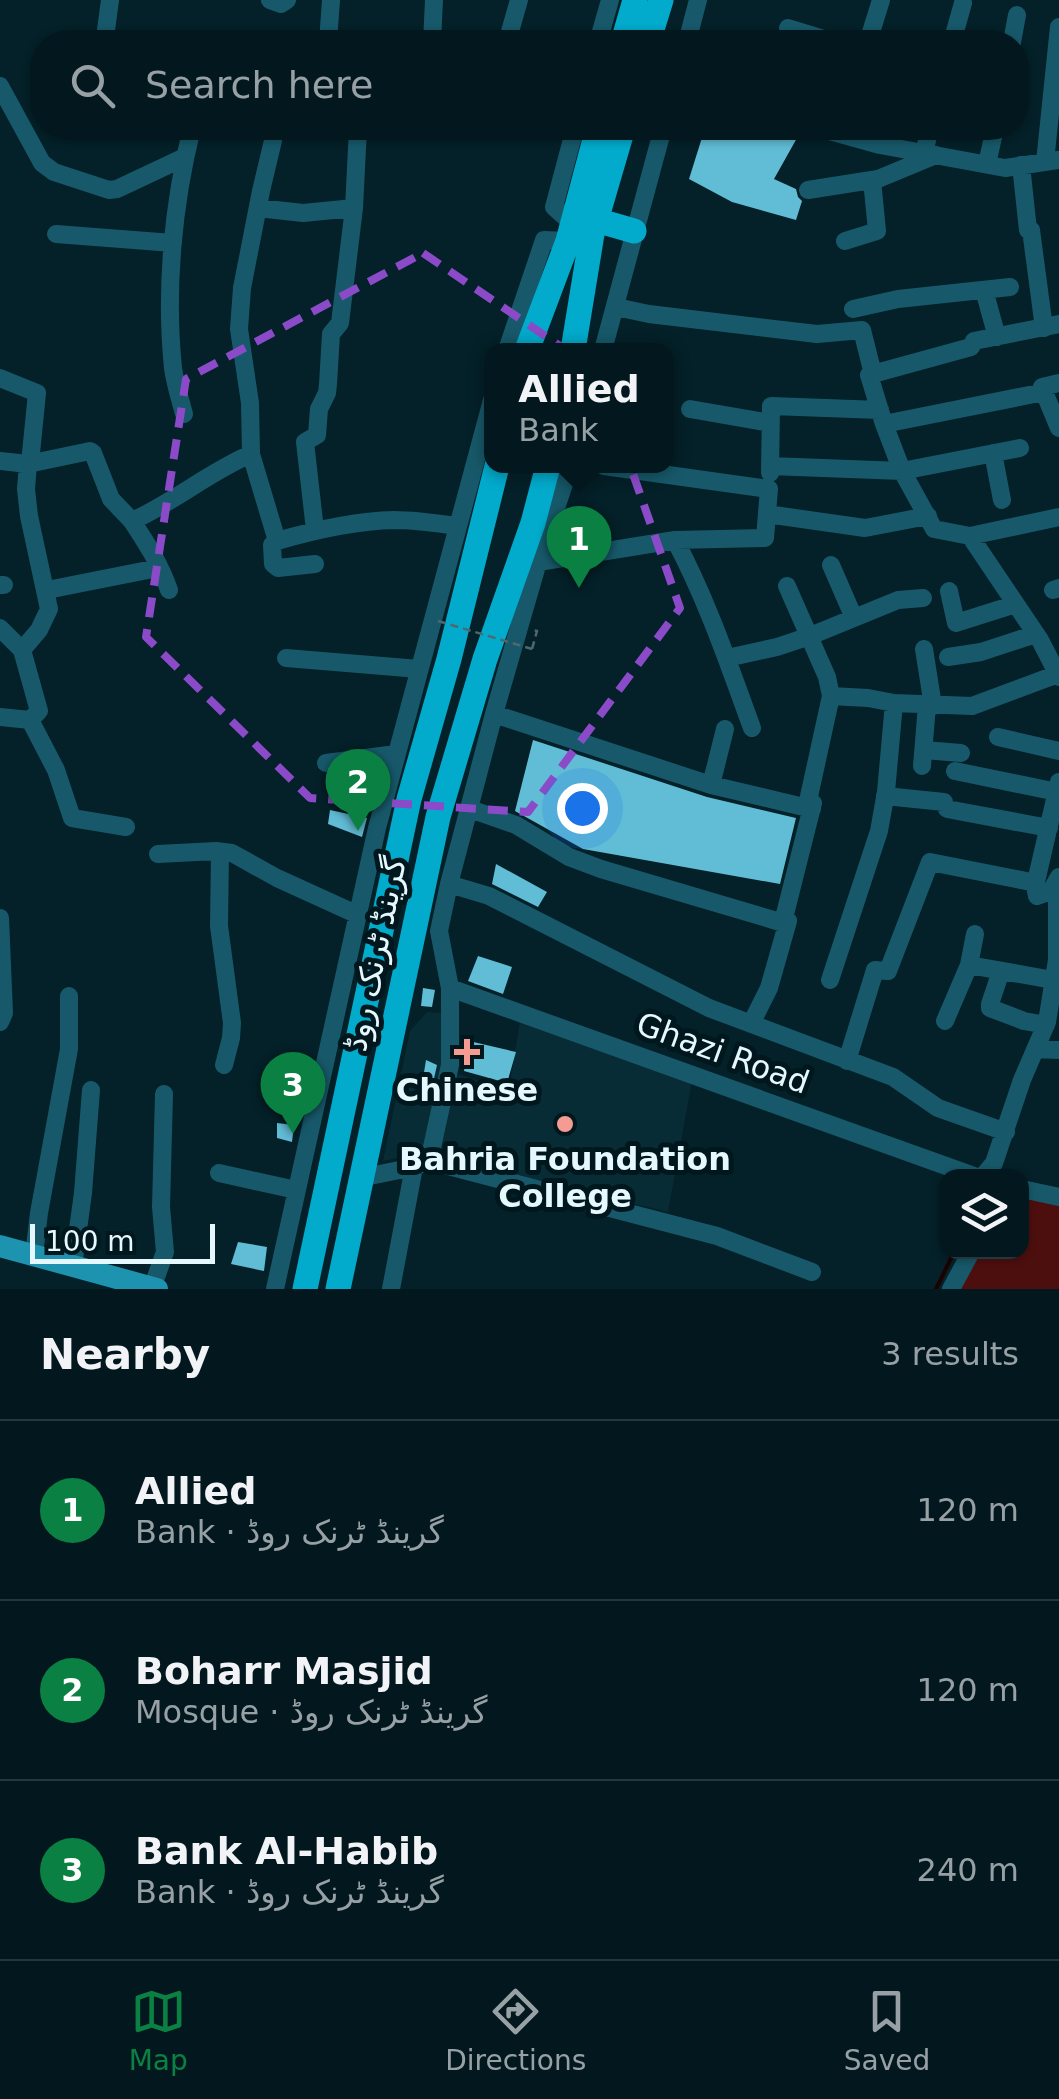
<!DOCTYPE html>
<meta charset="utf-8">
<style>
:root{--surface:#03181e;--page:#0d2127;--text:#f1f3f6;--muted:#97a0a4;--line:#24373c;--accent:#0b8043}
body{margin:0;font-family:"DejaVu Sans",Cairo,sans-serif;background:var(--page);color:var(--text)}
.controls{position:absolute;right:30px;bottom:30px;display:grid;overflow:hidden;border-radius:20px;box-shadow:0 2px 8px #0004}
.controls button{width:90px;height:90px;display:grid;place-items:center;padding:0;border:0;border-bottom:2px solid var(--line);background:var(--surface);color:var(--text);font:50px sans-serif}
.scale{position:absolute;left:30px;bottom:25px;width:185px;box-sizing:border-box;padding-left:10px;border:5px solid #e4f8fe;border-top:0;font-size:28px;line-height:35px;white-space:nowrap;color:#e4f8fe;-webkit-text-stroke:8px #00171e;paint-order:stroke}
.you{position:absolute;left:582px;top:808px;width:35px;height:35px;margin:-25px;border:8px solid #fff;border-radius:50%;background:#1a73e8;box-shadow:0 0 0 15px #1a73e833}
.badge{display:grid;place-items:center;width:65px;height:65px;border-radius:50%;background:var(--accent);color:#fff;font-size:32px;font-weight:700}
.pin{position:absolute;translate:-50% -82px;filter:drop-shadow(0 2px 5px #0008)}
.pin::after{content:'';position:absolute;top:52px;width:35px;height:30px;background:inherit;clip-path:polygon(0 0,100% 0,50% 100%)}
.popup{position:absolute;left:484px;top:343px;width:190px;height:130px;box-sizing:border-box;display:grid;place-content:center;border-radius:20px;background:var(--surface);filter:drop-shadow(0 2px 8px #0005);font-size:32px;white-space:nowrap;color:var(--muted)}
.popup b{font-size:38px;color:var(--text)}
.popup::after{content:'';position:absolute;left:50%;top:100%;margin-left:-20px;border:20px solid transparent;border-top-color:var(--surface)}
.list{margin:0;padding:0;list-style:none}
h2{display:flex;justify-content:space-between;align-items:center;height:130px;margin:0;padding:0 40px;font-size:42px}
h2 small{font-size:32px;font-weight:400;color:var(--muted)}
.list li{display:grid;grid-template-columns:65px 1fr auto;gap:30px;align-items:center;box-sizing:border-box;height:180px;padding:0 40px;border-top:2px solid var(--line)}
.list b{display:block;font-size:38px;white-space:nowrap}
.list p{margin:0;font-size:32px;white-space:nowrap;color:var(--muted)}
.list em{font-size:32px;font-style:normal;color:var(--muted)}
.icon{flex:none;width:55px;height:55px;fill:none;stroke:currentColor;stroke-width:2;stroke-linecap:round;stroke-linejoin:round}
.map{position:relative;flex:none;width:1059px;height:1289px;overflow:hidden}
.search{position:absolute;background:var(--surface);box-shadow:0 2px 8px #0004;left:30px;right:30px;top:30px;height:110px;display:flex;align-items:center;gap:25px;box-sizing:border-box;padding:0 35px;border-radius:40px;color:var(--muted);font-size:38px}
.sheet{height:670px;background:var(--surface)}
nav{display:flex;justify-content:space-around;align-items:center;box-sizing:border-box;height:140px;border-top:2px solid var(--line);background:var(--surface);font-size:28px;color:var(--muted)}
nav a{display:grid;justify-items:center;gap:5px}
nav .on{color:var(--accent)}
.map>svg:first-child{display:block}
.built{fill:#072c35}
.green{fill:#4d0f0e}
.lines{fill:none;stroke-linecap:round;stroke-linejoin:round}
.stream{stroke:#1c0101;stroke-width:4}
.building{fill:#61bcd5}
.path{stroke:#4f686f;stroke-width:2.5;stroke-dasharray:8 5;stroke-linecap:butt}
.minor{stroke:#17596a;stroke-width:18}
.major{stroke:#1d93af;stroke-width:22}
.highway{stroke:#02abcc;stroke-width:25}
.path-bridge{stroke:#4f686f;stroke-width:2.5;stroke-dasharray:8 5;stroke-linecap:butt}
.marked{fill:none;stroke:#8b4bc8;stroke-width:8;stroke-dasharray:20 12;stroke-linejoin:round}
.poi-dot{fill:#f59c92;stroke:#00171e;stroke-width:4}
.labels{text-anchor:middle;stroke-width:10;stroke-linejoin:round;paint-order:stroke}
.street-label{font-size:32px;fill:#e4f8fe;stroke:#00171e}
.poi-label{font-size:32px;font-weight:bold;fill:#e4f8fe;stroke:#00171e}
</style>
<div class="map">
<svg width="1059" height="1289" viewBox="0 0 1059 1289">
<rect width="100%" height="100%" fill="#042028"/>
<path class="built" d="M 427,1012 L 441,1013 L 441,1067 L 424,1153 L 383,1161 L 410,1031 Z
M 521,1015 L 692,1081 L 668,1212 L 439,1156 L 455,1073 L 509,1090 Z"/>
<path class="green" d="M 1022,1189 L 1059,1198 L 1059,1289 L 956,1289 L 974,1252 L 1022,1252 Z"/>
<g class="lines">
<path class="stream" d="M 936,1289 L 954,1252"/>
</g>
<path class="building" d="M 705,128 L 781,128 L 780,131 L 797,138 L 774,179 L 796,189 L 798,197 L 802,201 L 796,220 L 732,202 L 689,179 Z
M 533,740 L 707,797 L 796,818 L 780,884 L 583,849 L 515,811 Z
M 330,810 L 367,818 L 362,837 L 328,824 Z
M 496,864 L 547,892 L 538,907 L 492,884 Z
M 478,956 L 512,967 L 503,994 L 468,981 Z
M 423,988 L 435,990 L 432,1007 L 421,1006 Z
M 469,1041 L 516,1052 L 507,1083 L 464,1071 Z
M 426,1060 L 437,1065 L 429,1101 L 420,1097 Z
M 288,1065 L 307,1066 L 303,1087 L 287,1083 Z
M 277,1123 L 294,1125 L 292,1142 L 277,1138 Z
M 238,1242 L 267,1247 L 264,1271 L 231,1264 Z"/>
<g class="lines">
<path class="path" d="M 532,649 L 537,631 L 532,630"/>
<path class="minor" d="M 270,0 L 281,4 L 287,0
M 788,28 L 834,42
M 106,30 L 110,0
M 328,42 L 331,0
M 432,42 L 434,0
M 507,42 L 519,0
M 598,42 L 610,0
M 687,42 L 698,0
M 868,42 L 881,0
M 952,42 L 963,3
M 1012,42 L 1017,15
M 0,86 L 42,163 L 54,172 L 109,190 L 117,189 L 185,157
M 276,128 L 261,191 L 242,288 L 239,329 L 250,403 L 251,454 L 277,541 L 272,545 L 273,564 L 278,568 L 315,564
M 819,128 L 880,145 L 1005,168 L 1059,160
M 924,153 L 930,128
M 1045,162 L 1059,27
M 987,164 L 995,128
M 1021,165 L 1028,230 L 1031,230 L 1044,328
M 808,190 L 878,179 L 936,155
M 258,208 L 303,213 L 354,208
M 573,224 L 554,207 L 575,128
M 56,234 L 173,243
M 845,241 L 877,231 L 872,180
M 984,290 L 997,337
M 616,307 L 649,314 L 817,334 L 862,330 L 873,374
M 853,309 L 898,299 L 1010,287
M 1059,324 L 974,341 L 971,347 L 869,375 L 884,424 L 902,471 L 934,529 L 970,536 L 1059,517
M 507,350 L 544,240 L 568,241
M 603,350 L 663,128
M 0,378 L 37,393 L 30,463
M 1059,383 L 1042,387 L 1059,428
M 690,409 L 770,423
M 184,414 C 180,399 175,383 173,368 C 165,289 173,204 192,128
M 884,424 L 1044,392
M 993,453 L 1002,500
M 0,461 L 28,464
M 604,466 L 769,489 L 765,538 L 675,540
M 770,466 L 902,471 L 1020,448
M 770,473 L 771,406 L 880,410
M 767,514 L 865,528 L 928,516
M 132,521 C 147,544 160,564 169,590
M 315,530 L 305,442 L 317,435 L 319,409 L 327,393 L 328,384 L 331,334 L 340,323 L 354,208 L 358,128
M 970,536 L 1040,640 L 1059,677
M 277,541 C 315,530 354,521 394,520 C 415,520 436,523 457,526
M 538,562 L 675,540 C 707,600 729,665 752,728
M 831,565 L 854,618
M 0,585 L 4,585
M 47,590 L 158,568
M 1053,590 L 1059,588
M 949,591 L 956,623 L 1016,604
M 0,628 L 22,650
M 924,649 L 933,706
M 948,657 L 981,652 L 1036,634
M 286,658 L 419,669
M 727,658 L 777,647 L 810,636 L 898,600 L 923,598
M 831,696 L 868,698 L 894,703 L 972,706 L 1058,674
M 494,714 L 711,785 L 812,809
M 0,717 L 30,720 L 56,770 L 72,818 L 126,827
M 30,720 L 39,711 L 22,650 L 39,630 L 49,609 L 29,516 L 26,489 L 28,464 L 90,451 L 93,453 L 111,499 L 132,521 C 174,502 209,472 251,454
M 998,737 L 1059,751
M 924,750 L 961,753
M 326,763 L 396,754
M 922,766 L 927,705
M 955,771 L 1057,792
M 711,785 L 725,729
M 885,796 L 944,802
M 470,809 L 516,825 L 569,857 L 601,869 L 787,924
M 947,809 L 1049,828
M 220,852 L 219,926 L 232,1023 L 231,1038 L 224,1065
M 158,854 L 216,851 L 232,853 L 277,878 L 356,914
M 1059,877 L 1051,891 L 1037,896 L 1035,886 L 1059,782
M 449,884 L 489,896 L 709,1008 L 893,1077 L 938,1108 L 1006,1132
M 0,918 L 4,1013 L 0,1022
M 969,965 L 1053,980
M 1001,971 L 990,1004 L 990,1008 L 1024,1021 L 1046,1025
M 830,980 L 879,831 L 886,792 L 894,703
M 450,988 L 974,1176
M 945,1021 L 969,965 L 975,934
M 751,1024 L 769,988 L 788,921 L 784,918 L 813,803 L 808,801 L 831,696 L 827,677 L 787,586
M 1035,1049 L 1059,1050
M 847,1061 L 875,970 L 888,971 L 930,862 L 1036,883
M 429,1161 L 717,1236 L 812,1272
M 219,1173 L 296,1190
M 983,1176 L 994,1163 L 1022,1080 L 1047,1022 L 1057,960 L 1057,880
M 360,1178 L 414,1167
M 1022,1189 L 1059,1197
M 34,1255 L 39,1213 L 69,1049 L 69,996
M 73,1266 L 83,1193 L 91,1090
M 152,1288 L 165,1252 L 161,1207 L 164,1094
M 275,1289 L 377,828 L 492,400
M 391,1289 L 414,1167 L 429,1161 L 450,1065 L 450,988 L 439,931 L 449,884 L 494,714 L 538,562 L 570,466
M 951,1289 L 971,1252"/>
<path class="major" d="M 0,1246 L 157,1289"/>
<path class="highway" d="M 623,42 L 635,0
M 648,42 L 661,0
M 596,220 L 634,231
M 527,350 L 568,241 L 598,128
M 573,350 L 592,234 L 623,128
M 305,1289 L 409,799 L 449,659 L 497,466
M 338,1289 L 438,817 L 485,659 L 533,523 L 548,466"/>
<path class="path-bridge" d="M 438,621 L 532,649"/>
</g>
<path class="marked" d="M 423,253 L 597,371 L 680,608 L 528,812 L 310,798 L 146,637 L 186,379 Z"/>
<g class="poi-dot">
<path d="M462 1037h10v10h10v10h-10v10h-10v-10h-10v-10h10z"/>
<circle cx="565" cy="1124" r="10"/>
</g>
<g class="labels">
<g class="street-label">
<text transform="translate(375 954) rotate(-78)" y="11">گرینڈ ٹرنک روڈ</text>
<text transform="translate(723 1053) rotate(20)" y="11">Ghazi Road</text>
</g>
<g class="poi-label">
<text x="467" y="1101">Chinese</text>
<text x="565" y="1170">Bahria Foundation<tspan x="565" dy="37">College</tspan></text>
</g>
</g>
</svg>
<div class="controls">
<button><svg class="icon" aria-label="layers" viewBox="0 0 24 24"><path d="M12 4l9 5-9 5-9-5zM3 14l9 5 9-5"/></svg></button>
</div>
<div class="scale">100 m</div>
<div class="you"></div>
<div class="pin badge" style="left:579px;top:588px">1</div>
<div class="popup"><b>Allied</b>Bank</div>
<div class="pin badge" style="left:358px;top:831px">2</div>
<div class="pin badge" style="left:293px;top:1134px">3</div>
<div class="search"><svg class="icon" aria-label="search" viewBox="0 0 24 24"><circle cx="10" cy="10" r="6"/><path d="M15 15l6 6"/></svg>Search here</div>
</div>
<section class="sheet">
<h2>Nearby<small>3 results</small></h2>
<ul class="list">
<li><span class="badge">1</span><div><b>Allied</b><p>Bank · گرینڈ ٹرنک روڈ</p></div><em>120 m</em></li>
<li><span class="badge">2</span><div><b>Boharr Masjid</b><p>Mosque · گرینڈ ٹرنک روڈ</p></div><em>120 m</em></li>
<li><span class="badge">3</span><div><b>Bank Al-Habib</b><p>Bank · گرینڈ ٹرنک روڈ</p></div><em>240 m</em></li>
</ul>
</section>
<nav>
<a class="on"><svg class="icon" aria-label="map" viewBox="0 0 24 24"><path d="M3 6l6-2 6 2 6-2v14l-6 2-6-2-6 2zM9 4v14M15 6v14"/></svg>Map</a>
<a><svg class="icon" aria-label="directions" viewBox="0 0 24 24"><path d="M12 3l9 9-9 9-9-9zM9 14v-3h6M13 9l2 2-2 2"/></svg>Directions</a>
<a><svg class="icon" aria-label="saved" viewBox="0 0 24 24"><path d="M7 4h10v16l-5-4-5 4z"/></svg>Saved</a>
</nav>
